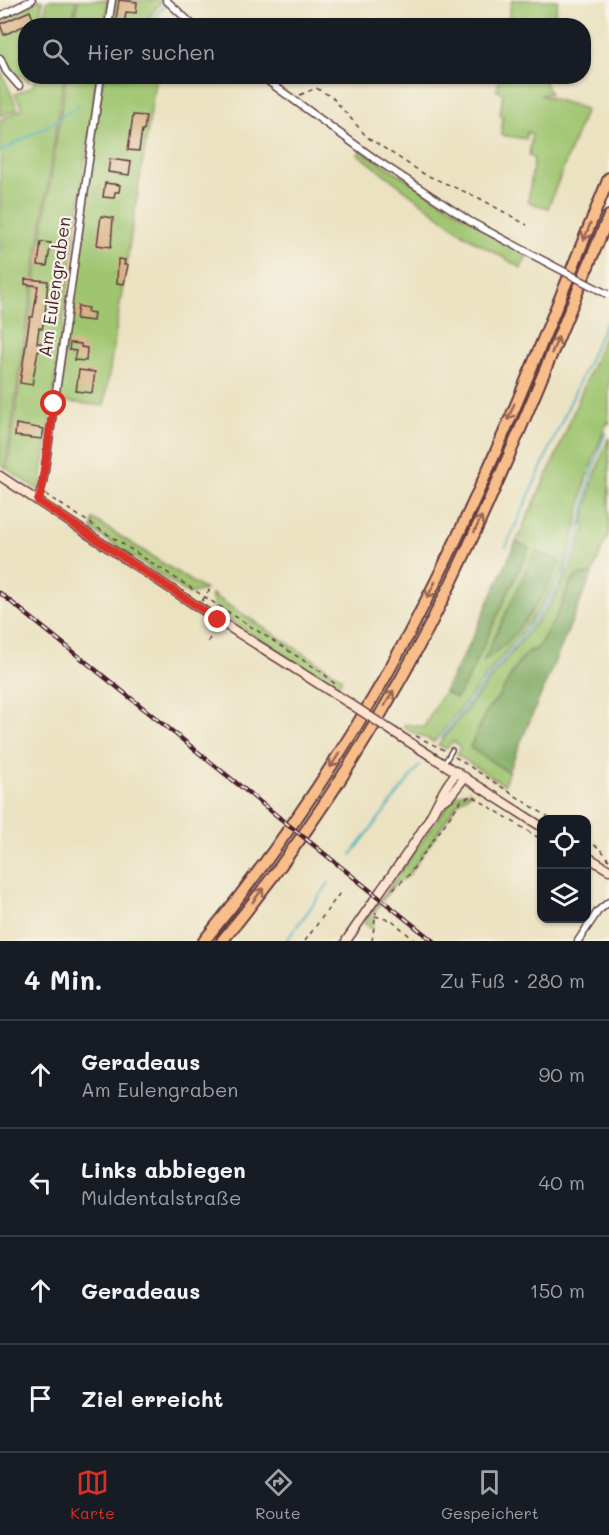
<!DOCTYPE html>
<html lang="de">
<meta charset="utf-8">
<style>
:root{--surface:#171b24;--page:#20242c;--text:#f1f3f6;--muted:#9ea1a6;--line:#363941;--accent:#d93025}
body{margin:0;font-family:Mali,sans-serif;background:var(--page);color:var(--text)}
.controls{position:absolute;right:18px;bottom:18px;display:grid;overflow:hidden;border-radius:12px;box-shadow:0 2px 4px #0004}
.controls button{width:54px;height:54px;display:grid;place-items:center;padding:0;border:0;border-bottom:2px solid var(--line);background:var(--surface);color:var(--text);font:30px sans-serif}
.stop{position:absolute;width:18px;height:18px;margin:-14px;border:4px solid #d93025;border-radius:50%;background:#fff}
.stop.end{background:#d93025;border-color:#fff;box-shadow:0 2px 6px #0008}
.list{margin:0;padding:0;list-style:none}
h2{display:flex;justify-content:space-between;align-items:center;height:78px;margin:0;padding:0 24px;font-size:26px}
h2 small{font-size:20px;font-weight:400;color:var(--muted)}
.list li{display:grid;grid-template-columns:39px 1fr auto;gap:18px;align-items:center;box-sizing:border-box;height:108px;padding:0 24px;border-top:2px solid var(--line)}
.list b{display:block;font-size:22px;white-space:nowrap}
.list p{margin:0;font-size:20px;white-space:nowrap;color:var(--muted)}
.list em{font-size:20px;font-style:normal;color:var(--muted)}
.icon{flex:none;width:33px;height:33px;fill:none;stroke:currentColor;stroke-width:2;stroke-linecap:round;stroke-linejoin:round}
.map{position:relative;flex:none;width:609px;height:941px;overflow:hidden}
.search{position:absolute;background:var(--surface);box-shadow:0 2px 4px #0004;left:18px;right:18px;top:18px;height:66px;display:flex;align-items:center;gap:15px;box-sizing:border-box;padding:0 21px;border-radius:24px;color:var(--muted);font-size:22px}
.sheet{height:510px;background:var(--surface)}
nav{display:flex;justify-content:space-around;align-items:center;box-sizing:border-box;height:84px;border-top:2px solid var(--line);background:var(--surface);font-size:16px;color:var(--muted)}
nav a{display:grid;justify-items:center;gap:3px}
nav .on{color:var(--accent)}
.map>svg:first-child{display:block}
.green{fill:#9fc570;stroke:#74724e;stroke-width:1.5}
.forest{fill:#7faa62;stroke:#646446;stroke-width:1.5}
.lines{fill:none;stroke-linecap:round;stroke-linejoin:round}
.stream{stroke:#40aebd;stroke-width:2}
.building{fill:#daaf81}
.service-casing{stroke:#623c42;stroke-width:6}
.minor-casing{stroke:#623c42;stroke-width:9}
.secondary-casing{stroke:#623c42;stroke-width:11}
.motorway-casing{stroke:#623c42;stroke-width:14}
.path{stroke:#623c42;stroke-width:1.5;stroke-dasharray:4.5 4.5;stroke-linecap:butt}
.service{stroke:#fff;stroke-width:3}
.minor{stroke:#fff;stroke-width:6}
.secondary{stroke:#fce5d0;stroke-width:8}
.motorway{stroke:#f8bd89;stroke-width:10}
.rail-casing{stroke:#4a1f2b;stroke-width:4.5}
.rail{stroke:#f7f3e8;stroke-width:2;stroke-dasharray:7;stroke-linecap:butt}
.minor-bridge-casing{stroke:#623c42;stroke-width:9;stroke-linecap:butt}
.secondary-bridge-casing{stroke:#623c42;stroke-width:11;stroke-linecap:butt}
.minor-bridge{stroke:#fff;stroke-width:6}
.secondary-bridge{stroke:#fce5d0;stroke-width:8}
.oneway{stroke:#986655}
.route{stroke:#d93025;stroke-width:8}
.labels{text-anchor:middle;stroke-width:4.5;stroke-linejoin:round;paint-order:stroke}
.street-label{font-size:18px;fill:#4a1f2b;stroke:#f7f3e8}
</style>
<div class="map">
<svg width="609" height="941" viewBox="0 0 609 941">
<rect width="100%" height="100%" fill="#f7f3e8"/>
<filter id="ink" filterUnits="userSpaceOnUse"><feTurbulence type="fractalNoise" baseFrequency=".0167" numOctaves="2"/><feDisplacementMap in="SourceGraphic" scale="12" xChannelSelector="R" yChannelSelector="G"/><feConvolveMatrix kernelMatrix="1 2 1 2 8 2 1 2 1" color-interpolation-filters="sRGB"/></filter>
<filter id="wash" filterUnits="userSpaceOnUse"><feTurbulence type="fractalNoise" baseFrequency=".008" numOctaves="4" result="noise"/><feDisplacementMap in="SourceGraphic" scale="24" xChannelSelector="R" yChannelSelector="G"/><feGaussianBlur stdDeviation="1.35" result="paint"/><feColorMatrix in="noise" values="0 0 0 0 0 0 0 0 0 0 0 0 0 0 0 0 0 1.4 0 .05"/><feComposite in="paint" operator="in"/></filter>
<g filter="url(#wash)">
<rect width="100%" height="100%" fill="#ebe2c1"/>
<path class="green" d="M 36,0 L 43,0 L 38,25 L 26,26 L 26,76 L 30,77 L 29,82 L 6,66 L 0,51 L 0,19 L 31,5 Z
M 47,0 L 76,0 L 72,25 L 43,25 Z
M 78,0 L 108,0 L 105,25 L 74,25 Z
M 115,0 L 161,0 L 162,1 L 143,24 L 149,25 L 111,26 Z
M 512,0 L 558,0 L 553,25 L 507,25 Z
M 0,69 L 18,109 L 0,116 Z
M 35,77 L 64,77 L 5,468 L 0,464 L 0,120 L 23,109 L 15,94 L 33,86 Z
M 66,77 L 97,77 L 40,491 L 7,469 Z
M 103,77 L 156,77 L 104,406 L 57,401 Z
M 499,77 L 545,77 L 545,83 L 550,93 L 541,95 L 586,109 L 548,208 L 528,202 L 534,159 L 529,156 L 532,134 L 527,132 L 526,139 L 501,135 L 503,116 L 500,116 L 503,93 L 497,91 Z
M 361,150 L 527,255 L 521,268 L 466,236 L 358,154 Z
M 609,324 L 609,424 L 607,422 L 586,479 L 576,529 L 563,572 L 538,611 L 434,742 L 403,728 L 405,724 L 424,727 L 444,691 L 456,698 L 466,683 L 529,548 L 516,542 L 557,453 Z
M 609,437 L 609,532 L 592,574 L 579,575 L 570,584 L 556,617 L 537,649 L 529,651 L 517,665 L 500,695 L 486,712 L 470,747 L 508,772 L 504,785 L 457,755 L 460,747 L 453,741 L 446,749 L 438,745 L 549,606 C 566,580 577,555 586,525 L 583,525 L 593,480 Z
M 93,519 L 205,590 L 189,594 L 92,530 Z
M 211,594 L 342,678 L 337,689 L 215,611 Z
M 464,792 L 471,792 L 457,804 L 408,876 L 393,886 L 385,896 L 374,914 L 372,929 L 364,923 L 442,813 L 456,796 Z"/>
<path class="forest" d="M 516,542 L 529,548 L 466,683 L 456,698 L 444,691 L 471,641 Z
M 536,551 L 559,561 C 554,582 521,629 506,643 C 499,650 491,655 483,661 Z
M 592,574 L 508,772 L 470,748 L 486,712 L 500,695 L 517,665 L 529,651 L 537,649 L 556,617 L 570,584 L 578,575 Z"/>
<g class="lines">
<path class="stream" d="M 144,26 L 166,5
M 0,152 L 47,126 L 79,105
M 506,547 L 605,324 L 609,322
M 441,738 L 543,609 L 562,580 L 579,535 L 590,479 L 605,433
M 351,855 L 420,765
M 286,941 L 329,883"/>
</g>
<g id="blocks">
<path class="building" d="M 119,0 L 137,2 L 136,13 L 126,12 L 124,26 L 115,26 Z
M 30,11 L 34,21 L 4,35 L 0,24 Z
M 133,115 L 146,116 L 144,130 L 142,130 L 139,151 L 128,150 Z
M 110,159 L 131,162 L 129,175 L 108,172 Z
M 105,183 L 120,185 L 119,192 L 115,192 L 114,198 L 103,197 Z
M 101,216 L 113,218 L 111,247 L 97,245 Z
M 41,242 L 51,243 L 47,266 L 38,265 Z
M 118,259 L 125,260 L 124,265 L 128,265 L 124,284 L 117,283 Z
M 25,279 L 48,281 L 45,315 L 42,329 L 39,328 L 37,343 L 41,343 L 40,351 L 38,351 L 32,385 L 20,383 L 30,317 L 33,317 L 38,286 L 25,284 Z
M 78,306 L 88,308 L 87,312 L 94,313 L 93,321 L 76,319 Z
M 70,343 L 81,344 L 81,347 L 87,348 L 86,361 L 74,360 L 76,351 L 69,350 Z
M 79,370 L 95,372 L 92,393 L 76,391 Z
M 16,424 L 44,429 L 42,439 L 15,436 Z"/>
</g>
</g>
<g filter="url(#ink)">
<use href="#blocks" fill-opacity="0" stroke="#623c42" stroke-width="1.5"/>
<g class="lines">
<g class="service-casing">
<path id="service" d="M 445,762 L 452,750"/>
</g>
<g class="minor-casing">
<path id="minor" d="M 166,0 L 194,26
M 0,16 L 32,0
M 108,26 L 112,0
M 0,58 L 6,71 L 19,86
M 261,76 L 375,159 L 471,222 L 546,262
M 37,501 L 43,483 L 101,76
M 578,941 L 598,911 L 609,902"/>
</g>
<g class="secondary-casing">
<path id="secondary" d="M 0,476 L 218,620 L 349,703
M 392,731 L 542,827
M 440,802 L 449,797 L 465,777
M 586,856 L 609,870
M 379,893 C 395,870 412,848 426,824 C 437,807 443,786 458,772
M 346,941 L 375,899"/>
</g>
<g class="motorway-casing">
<path id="motorway" d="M 204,941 C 294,831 372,711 435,583 C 500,452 553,314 609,178
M 222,941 C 313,831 391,707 453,579 C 510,460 558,337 609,216"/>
</g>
<path class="path" d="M 300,95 L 316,88 L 332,97 L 367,137 L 424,174 L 479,198 L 527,225
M 45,494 L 323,673 L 337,686
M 202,601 L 210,589
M 208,642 L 214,629
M 416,736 L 446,751
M 455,757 L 553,820
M 474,797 L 542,840
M 586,841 L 600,848 L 609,860
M 393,889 L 408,876 L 461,801 L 474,794
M 375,916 L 393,921 L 415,941
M 305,941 L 342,890
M 372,941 L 376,912"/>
<use href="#service" class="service"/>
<use href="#minor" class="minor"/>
<use href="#secondary" class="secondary"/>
<use href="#motorway" class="motorway"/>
<g class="rail-casing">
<path id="rail" d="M 0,593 L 433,941"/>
</g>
<use href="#rail" class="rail"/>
<g class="minor-bridge-casing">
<path id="minor-bridge" d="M 546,262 L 607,294"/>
</g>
<g class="secondary-bridge-casing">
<path id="secondary-bridge" d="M 349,703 L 392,731"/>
</g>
<use href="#minor-bridge" class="minor-bridge"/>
<use href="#secondary-bridge" class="secondary-bridge"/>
</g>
<defs><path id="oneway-shaft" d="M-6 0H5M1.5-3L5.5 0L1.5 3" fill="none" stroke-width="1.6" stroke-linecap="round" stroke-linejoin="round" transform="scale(1.5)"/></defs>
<g class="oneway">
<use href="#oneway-shaft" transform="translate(587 232) rotate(112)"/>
<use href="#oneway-shaft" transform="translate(555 345) rotate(-67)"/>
<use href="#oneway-shaft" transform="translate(511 412) rotate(112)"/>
<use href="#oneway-shaft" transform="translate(478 524) rotate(-65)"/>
<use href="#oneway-shaft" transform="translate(431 590) rotate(117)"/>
<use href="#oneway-shaft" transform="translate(389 698) rotate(-60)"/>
<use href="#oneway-shaft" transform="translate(335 760) rotate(123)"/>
<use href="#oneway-shaft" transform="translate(258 895) rotate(-53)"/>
</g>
</g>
<g class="lines" filter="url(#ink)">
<path class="route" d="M 54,404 L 41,493 L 38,501 L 218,620"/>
</g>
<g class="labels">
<g class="street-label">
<text transform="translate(55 287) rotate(-82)" y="6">Am Eulengraben</text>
</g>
</g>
</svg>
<div class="controls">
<button><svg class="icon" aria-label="locate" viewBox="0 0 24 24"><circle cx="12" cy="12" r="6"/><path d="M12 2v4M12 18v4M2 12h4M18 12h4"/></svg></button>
<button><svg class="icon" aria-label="layers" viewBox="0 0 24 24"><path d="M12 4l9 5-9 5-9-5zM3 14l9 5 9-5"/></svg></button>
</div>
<div class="stop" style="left:54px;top:404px"></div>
<div class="stop end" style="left:218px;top:620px"></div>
<div class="search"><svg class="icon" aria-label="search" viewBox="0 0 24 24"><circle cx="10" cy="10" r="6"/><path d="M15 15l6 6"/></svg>Hier suchen</div>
</div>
<section class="sheet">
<h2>4 Min.<small>Zu Fuß · 280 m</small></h2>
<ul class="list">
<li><svg class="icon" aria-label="ahead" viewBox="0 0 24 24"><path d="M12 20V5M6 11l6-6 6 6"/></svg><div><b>Geradeaus</b><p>Am Eulengraben</p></div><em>90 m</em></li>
<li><svg class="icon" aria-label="left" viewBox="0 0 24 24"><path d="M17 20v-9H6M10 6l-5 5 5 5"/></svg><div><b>Links abbiegen</b><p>Muldentalstraße</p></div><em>40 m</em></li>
<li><svg class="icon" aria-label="ahead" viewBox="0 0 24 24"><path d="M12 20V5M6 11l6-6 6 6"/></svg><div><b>Geradeaus</b></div><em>150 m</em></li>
<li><svg class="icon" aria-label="arrive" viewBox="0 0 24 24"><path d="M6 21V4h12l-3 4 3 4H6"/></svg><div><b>Ziel erreicht</b></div></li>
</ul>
</section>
<nav>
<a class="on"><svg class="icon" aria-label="map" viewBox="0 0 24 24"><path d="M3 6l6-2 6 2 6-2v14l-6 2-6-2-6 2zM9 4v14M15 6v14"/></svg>Karte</a>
<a><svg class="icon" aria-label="directions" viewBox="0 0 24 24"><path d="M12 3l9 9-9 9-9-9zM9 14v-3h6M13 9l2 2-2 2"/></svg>Route</a>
<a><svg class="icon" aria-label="saved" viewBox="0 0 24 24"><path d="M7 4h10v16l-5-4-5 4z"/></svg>Gespeichert</a>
</nav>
